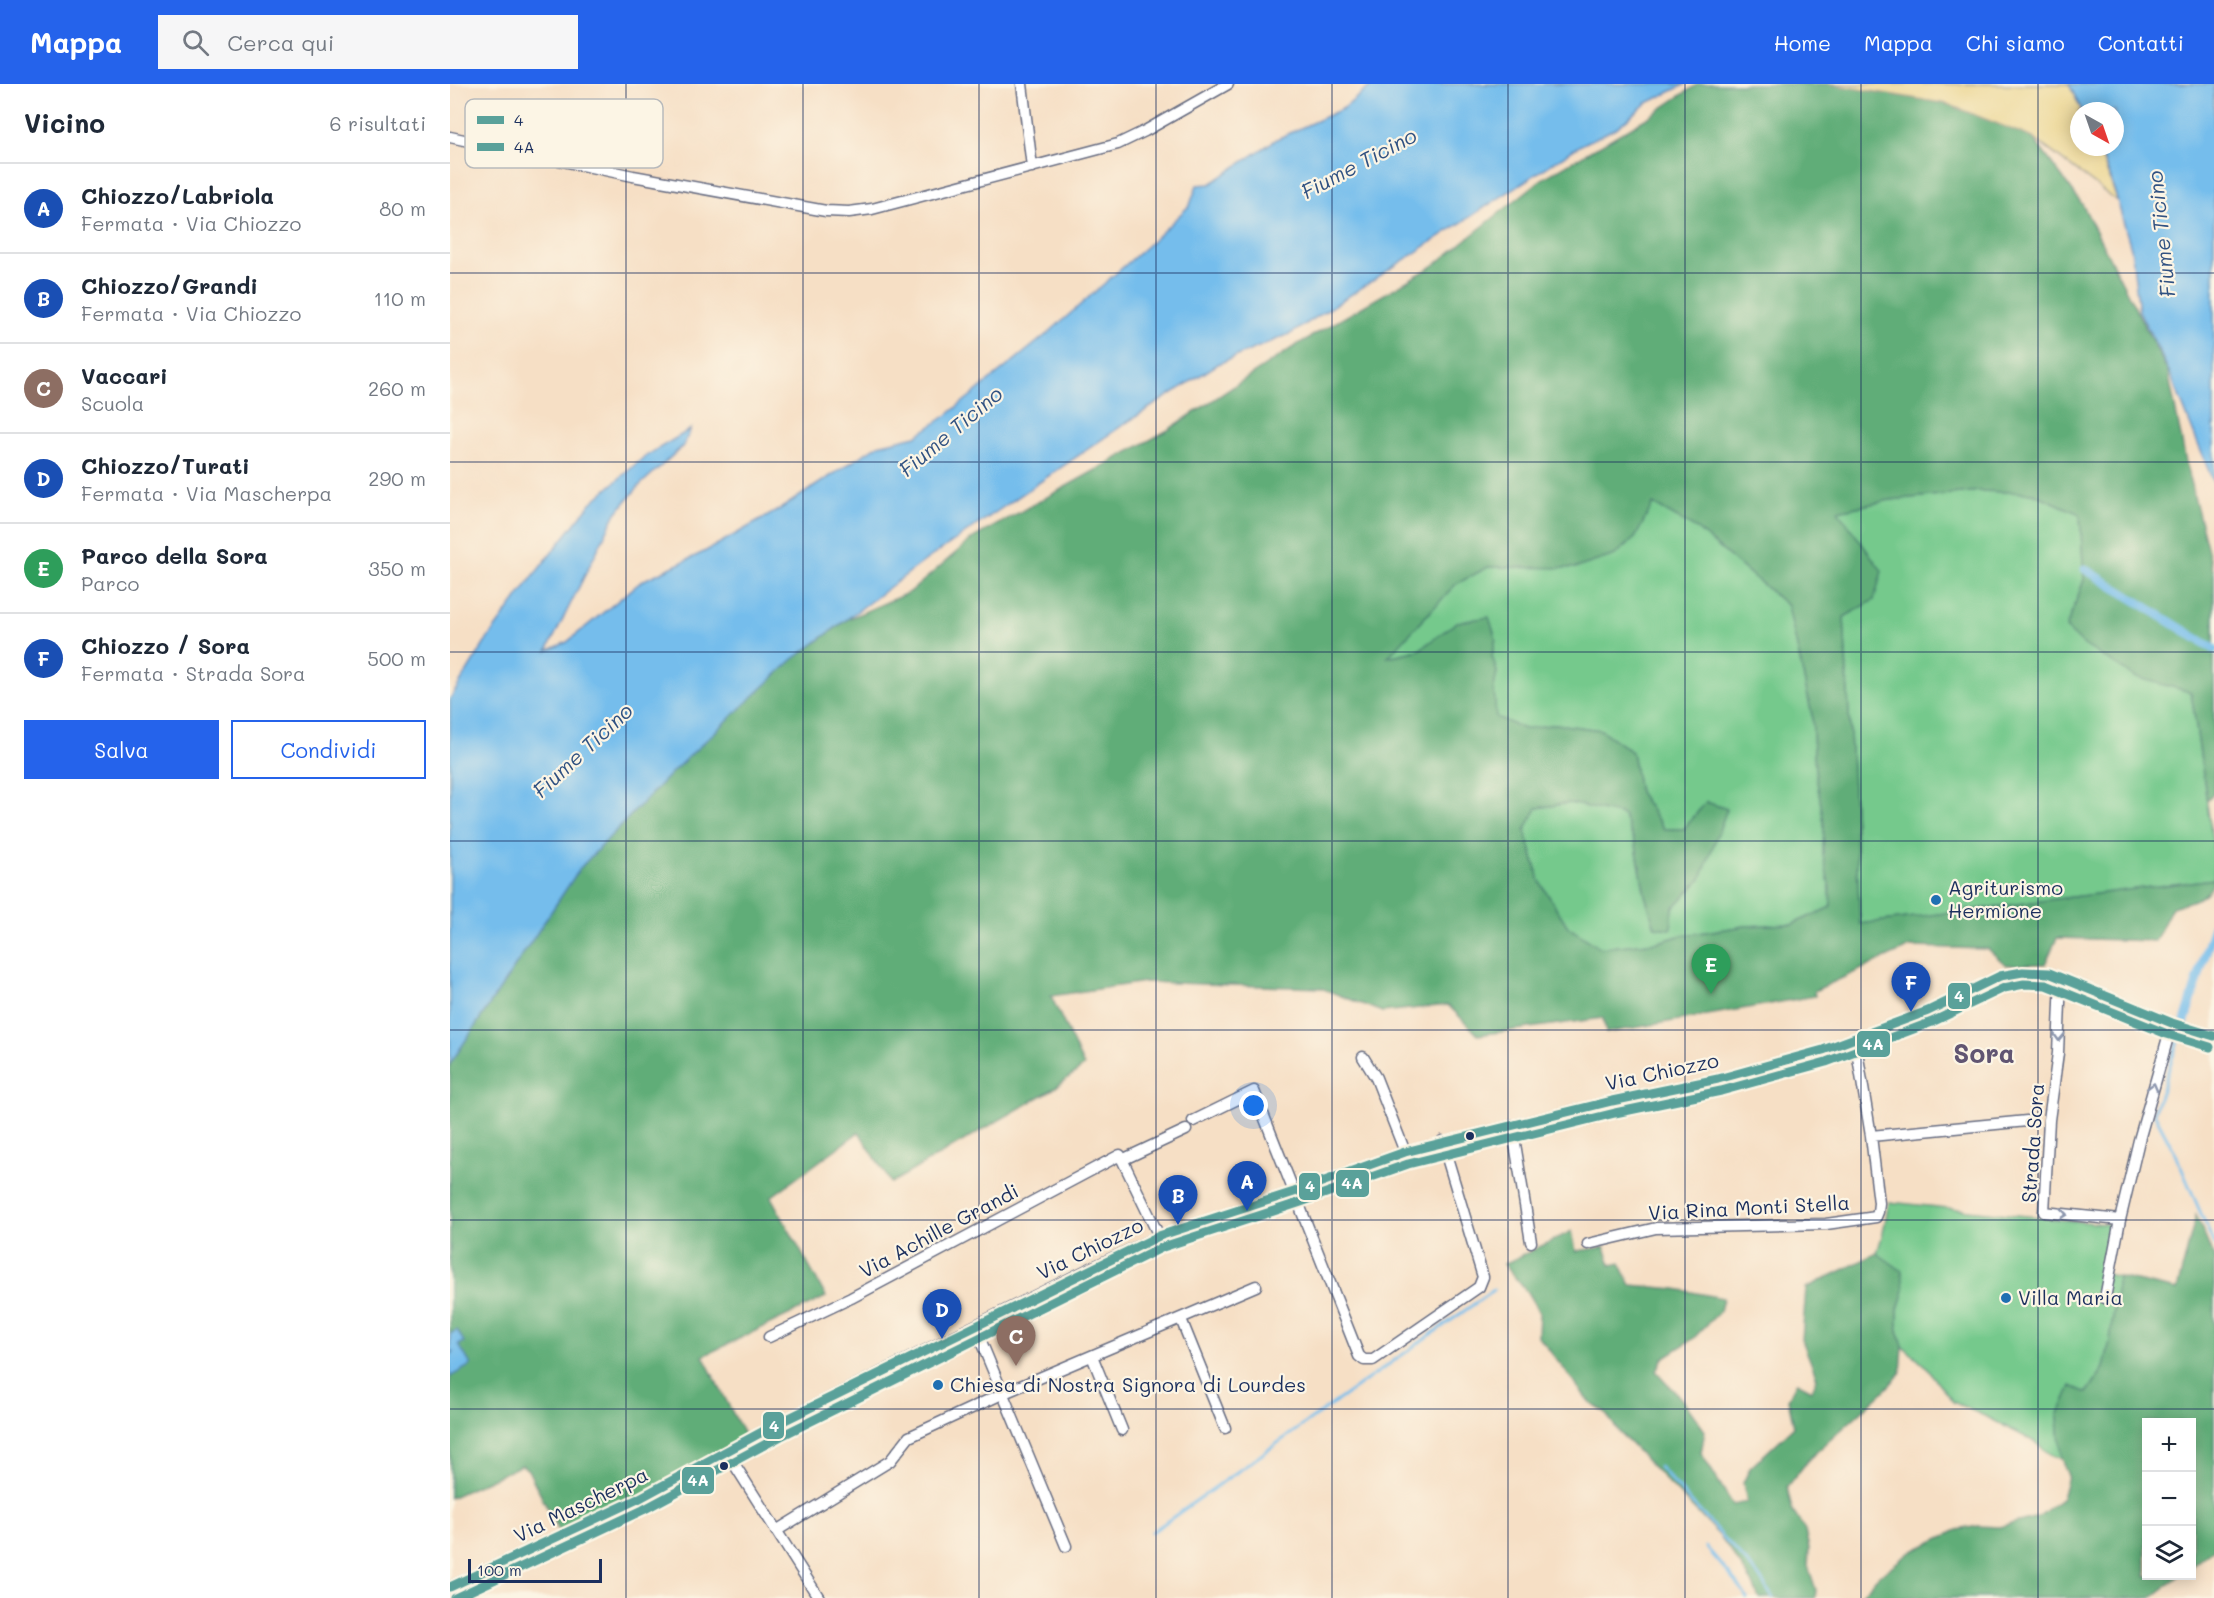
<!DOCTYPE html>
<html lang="it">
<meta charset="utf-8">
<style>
:root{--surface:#fff;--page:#f6f6f7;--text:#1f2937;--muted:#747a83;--line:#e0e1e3;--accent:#2563eb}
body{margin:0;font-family:Mali,sans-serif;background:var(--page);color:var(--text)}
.controls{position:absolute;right:18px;bottom:18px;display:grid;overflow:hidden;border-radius:0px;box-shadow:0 3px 15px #0003}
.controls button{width:54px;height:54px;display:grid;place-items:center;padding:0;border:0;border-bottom:2px solid var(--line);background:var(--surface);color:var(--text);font:30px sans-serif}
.compass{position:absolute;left:1620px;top:18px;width:54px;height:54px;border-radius:50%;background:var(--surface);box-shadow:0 3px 15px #0003;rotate:140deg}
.scale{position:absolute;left:18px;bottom:15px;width:134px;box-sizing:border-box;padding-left:6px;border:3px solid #1b2f5e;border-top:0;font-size:16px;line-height:21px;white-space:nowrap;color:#1b2f5e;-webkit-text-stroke:4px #fcf5e5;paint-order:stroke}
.you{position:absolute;left:804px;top:1022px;width:21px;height:21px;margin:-15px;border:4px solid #fff;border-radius:50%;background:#1a73e8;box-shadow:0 0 0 9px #1a73e833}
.badge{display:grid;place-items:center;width:39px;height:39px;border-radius:50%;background:var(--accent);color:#fff;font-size:20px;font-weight:700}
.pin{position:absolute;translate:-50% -50px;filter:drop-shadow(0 2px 3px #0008)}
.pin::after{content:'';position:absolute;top:32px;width:21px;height:18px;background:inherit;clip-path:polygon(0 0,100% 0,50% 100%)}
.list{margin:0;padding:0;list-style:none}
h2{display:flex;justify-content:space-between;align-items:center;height:78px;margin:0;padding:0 24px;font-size:26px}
h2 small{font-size:20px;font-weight:400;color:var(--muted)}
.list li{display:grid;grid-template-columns:39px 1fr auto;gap:18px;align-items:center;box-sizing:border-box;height:90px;padding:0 24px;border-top:2px solid var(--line)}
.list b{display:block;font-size:22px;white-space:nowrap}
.list p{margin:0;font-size:20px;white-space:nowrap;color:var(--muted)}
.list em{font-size:20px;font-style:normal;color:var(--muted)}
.actions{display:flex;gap:12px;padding:18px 24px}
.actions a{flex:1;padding:14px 0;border:2px solid var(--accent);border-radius:0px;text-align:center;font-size:21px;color:var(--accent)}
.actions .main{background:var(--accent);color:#fff}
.icon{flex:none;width:33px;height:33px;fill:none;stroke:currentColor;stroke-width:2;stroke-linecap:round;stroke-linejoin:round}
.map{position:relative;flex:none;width:1764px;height:1514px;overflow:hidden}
header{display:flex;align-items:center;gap:36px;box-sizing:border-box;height:84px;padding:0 30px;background:var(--accent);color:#fff}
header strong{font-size:28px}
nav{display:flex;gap:33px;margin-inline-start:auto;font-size:21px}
.search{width:420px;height:54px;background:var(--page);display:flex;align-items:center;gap:15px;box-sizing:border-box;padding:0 21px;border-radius:0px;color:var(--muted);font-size:22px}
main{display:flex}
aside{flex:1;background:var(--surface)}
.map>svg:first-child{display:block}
.green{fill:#75c98c;stroke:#487c75;stroke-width:1.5}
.forest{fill:#60ad78;stroke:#3e6e6b;stroke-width:1.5;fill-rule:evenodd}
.sand{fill:#eeda9e;stroke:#84847e;stroke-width:1.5}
.water{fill:#74bdec;stroke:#4876a5;stroke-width:1.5}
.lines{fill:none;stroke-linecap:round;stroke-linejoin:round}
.stream{stroke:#74bdec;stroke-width:3}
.canal{stroke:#74bdec;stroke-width:9}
.minor-casing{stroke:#686d82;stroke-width:13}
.minor{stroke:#fff;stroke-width:10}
.bus-1-casing{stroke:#fcf5e5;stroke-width:14}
.bus-2-casing{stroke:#fcf5e5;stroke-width:14}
.bus-1{stroke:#5aa19a;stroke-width:9}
.bus-2{stroke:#5aa19a;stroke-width:9}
.oneway{stroke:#8d97ae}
.grid{fill:none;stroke:#1b2f5e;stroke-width:1.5;stroke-opacity:0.55}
.poi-dot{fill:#1f6fb2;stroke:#fcf5e5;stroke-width:2}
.bus-dot{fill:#1b2f5e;stroke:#fcf5e5;stroke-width:2}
.labels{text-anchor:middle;stroke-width:4.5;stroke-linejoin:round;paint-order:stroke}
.poi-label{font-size:20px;fill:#1b2f5e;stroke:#fcf5e5;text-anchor:start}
.street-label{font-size:20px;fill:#1b2f5e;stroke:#fcf5e5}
.water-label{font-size:21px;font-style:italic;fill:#315282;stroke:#fcf5e5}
.district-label{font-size:26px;font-weight:bold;fill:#615572;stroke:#fcf5e5}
.key{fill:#fcf5e5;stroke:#b8babc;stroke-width:1.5}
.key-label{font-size:16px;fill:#1b2f5e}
.line-badge{stroke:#fcf5e5;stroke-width:2}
.badge-label{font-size:16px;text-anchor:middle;font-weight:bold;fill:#fff}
</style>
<header>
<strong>Mappa</strong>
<div class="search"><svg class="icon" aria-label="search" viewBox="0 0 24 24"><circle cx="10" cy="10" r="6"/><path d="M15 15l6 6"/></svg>Cerca qui</div>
<nav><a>Home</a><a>Mappa</a><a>Chi siamo</a><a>Contatti</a></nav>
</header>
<main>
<aside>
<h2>Vicino<small>6 risultati</small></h2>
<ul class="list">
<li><span class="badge" style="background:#1a4fb4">A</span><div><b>Chiozzo/Labriola</b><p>Fermata · Via Chiozzo</p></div><em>80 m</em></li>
<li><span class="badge" style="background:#1a4fb4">B</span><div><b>Chiozzo/Grandi</b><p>Fermata · Via Chiozzo</p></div><em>110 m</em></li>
<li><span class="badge" style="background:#8d6e63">C</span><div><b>Vaccari</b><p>Scuola</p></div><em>260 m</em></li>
<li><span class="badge" style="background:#1a4fb4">D</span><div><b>Chiozzo/Turati</b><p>Fermata · Via Mascherpa</p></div><em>290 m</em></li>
<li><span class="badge" style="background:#2e9e5b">E</span><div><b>Parco della Sora</b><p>Parco</p></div><em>350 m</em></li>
<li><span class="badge" style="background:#1a4fb4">F</span><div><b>Chiozzo / Sora</b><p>Fermata · Strada Sora</p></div><em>500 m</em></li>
</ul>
<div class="actions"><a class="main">Salva</a><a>Condividi</a></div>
</aside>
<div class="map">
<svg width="1764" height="1514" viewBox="0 0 1764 1514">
<rect width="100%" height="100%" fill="#fcf5e5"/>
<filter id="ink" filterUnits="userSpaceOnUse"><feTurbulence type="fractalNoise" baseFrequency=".0167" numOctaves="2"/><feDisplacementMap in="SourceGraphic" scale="12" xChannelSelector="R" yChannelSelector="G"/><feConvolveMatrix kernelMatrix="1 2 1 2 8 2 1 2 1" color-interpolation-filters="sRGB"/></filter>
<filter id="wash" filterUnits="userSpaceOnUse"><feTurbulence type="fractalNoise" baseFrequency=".008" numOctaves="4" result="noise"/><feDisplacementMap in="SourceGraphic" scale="24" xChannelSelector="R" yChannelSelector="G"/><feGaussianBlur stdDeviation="1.35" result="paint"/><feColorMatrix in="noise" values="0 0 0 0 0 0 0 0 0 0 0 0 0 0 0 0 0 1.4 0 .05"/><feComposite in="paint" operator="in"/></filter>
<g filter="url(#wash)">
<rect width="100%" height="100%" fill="#f6dfc5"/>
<path class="green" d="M 1530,407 L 1583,409 L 1630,430 L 1634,496 L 1616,544 L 1685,593 L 1741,608 L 1764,768 L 1764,795 L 1410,840 L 1394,533 L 1424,516 L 1387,427 L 1440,416 Z
M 1202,419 L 1247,445 L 1338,522 L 1362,631 L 1365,685 L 1374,739 L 1373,771 L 1380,805 L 1381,823 L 1343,840 L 1295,842 L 1229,852 L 1209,858 L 1149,864 L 1118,843 L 1090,798 L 1075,746 L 1087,724 L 1120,719 L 1173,731 L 1186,761 L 1195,811 L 1205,843 L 1220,845 L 1223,824 L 1251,795 L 1256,718 L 1234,745 L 1214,745 L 1189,708 L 1182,668 L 1151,646 L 1106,640 L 1074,645 L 1045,633 L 1044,603 L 1047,588 L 1042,572 L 1046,555 L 1007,538 L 969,566 L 937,573 L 1006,500 L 1038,483 L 1077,482 L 1185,454 Z
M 1439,1118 L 1664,1141 L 1653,1189 L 1668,1193 L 1660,1257 L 1654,1284 L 1637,1309 L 1621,1303 L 1608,1332 L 1611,1374 L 1604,1373 L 1583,1357 L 1541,1335 L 1503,1318 L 1476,1283 L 1453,1262 L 1448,1246 L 1448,1225 L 1454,1206 L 1427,1169 L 1433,1149 Z"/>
<path class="forest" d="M 1248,0 L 1378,0 L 1462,12 L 1542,30 L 1583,54 L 1632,120 L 1718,288 L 1739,393 L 1764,490 L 1764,710 L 1757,717 L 1741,608 L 1685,593 L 1634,561 L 1616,544 L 1634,496 L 1630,430 L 1583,409 L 1530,407 L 1440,416 L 1388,427 L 1432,487 L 1424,516 L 1394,533 L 1410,840 L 1764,795 C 1762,814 1738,818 1722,823 L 1705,857 L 1607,854 L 1595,880 L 1556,881 L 1538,865 L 1460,863 L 1364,907 L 1365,912 L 1156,949 L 1153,934 L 1028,951 L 998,921 L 932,928 L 871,904 L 695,898 L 601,912 L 634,982 L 603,1005 L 441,1099 L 409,1048 L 321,1113 L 376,1213 L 253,1272 L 299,1360 L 220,1405 L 114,1457 L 78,1386 L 72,1381 L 0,1414 L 0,980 L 130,784 L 223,687 L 342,576 L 398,535 L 460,508 L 523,454 L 718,346 L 845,262 L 983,182 L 1092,95 L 1197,34 ZM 1203,420 L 1247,445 L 1338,522 L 1362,631 L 1365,685 L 1374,739 L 1373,771 L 1380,805 L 1381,823 L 1343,840 L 1295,842 L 1229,852 L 1209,858 L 1150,864 L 1118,843 L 1090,798 L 1075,746 L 1087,724 L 1120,719 L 1173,731 L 1186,761 L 1195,811 L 1205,843 L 1221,845 L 1223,824 L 1251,795 L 1277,725 L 1256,718 L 1234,745 L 1214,745 L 1189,708 L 1182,668 L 1151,646 L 1106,640 L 1074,645 L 1046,633 L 1044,603 L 1047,588 L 1042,572 L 1046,555 L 1039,533 L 1007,538 L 969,566 L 938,573 L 1006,500 L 1038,483 L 1126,484 L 1165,471 L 1185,454 Z
M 1746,1131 L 1764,1174 L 1764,1464 L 1742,1482 L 1742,1338 L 1696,1338 L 1696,1492 L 1729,1492 L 1701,1514 L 1409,1514 L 1426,1494 L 1461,1468 L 1507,1446 L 1528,1442 L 1549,1443 L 1588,1433 L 1612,1414 L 1618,1392 L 1611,1374 L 1608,1332 L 1621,1302 L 1637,1309 L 1654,1284 L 1660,1257 L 1668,1193 L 1727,1206 Z
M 1122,1147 L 1126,1167 L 1155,1163 L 1161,1181 L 1170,1179 L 1181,1201 L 1226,1205 L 1273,1214 L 1270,1227 L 1243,1255 L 1213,1274 L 1206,1287 L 1235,1319 L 1255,1347 L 1251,1369 L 1283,1421 L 1297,1418 L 1293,1399 L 1300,1384 L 1344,1343 L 1338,1315 L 1347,1298 L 1362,1306 L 1367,1294 L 1352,1256 L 1356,1204 L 1427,1169 L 1452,1187 L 1454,1206 L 1448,1225 L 1448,1246 L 1453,1262 L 1451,1289 L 1434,1307 L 1360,1374 L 1337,1403 L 1342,1426 L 1355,1446 L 1359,1465 L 1358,1482 L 1366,1506 L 1365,1514 L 1309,1514 L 1302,1498 L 1271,1453 L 1169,1348 L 1154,1327 L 1141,1320 L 1088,1252 L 1089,1228 L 1077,1208 L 1054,1180 Z"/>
<path class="sand" d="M 1379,0 L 1619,0 L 1632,27 L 1629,27 L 1629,63 L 1648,63 L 1668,118 L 1583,54 L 1497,20 Z"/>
<path class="water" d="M 923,0 L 1236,0 L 1197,19 L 1166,44 L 1129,62 L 842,249 L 768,280 L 676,339 L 476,476 L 342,576 L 223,687 L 130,784 L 0,980 L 0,615 L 38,554 L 84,491 L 141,419 L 194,373 L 241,345 L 233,362 L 190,401 L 166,429 L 97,567 L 117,558 L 192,497 L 254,468 L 330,425 L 428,361 L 466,352 L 497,331 L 597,250 L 697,162 L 740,121 L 747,101 L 760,100 L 827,55 L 894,24 Z
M 1619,0 L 1764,0 L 1764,400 L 1719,287 L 1689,227 L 1681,164 L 1660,92 L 1648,63 L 1665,63 L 1665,27 L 1632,27 Z
M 7,1246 L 14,1258 L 9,1261 L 21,1281 L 0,1293 L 0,1270 L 3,1268 L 0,1267 L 0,1250 Z"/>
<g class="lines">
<path class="stream" d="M 1731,948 L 1704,1029 L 1725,1069 L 1764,1160
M 1209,1383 L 1308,1491 L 1323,1514
M 702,1448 L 1044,1206
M 1256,1463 L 1288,1500 L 1297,1514"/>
<path class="canal" d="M 1635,485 L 1764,565
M 1734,940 L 1764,842"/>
</g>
</g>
<g filter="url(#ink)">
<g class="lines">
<g class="minor-casing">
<path id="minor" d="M 572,0 L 582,83
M 0,53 L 183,92 L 376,127 L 399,128 L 422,125 L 668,60 L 695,47 L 778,0
M 1611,894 L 1608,969 L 1599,1036 L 1594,1128 L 1670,1136 L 1689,1056 L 1722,939
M 1405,955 L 1421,1052 L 1577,1037
M 913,973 L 926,994 L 955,1068
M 743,1037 L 804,1007 L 909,1272 L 914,1276 L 923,1276 L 1029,1203 L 1033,1193 L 992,1057
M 1062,1041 L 1081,1158
M 672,1076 L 736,1046
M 1138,1160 L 1206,1144 L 1376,1140 L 1426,1133 L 1428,1128 L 1429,1119 L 1421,1052
M 1655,1214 L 1670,1136
M 731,1235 L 775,1344
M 525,1243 L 616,1462
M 319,1253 L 401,1214 L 670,1071 L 709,1152
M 642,1272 L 672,1346
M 276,1367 L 369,1514
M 326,1447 L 440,1377 L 459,1353 L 554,1309 L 806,1202
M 0,1503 L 188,1415 L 325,1341 L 639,1185 L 709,1152 L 844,1108 L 955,1068 L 1162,1017 L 1268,995 L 1373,966 L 1478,927 L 1550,892 L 1573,888 L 1599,889 L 1722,939 L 1764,952"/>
</g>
<use href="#minor" class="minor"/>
<g class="bus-1-casing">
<path id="bus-1" d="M 0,1503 L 188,1415 L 325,1341 L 709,1152 L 844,1108 L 955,1068 L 1162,1017 L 1268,995 L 1373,966 L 1478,927 L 1550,892 L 1573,888 L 1599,889 L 1722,939 L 1764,952"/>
</g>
<g class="bus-2-casing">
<path id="bus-2" d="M 5,1514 L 193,1426 L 331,1352 L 713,1163 L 848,1119 L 958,1080 L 1165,1029 L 1271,1007 L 1376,978 L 1482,938 L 1554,904 L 1574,900 L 1596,901 L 1717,950 L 1760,963"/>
</g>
<use href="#bus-1" class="bus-1"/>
<use href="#bus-2" class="bus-2"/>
</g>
<defs><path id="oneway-chevron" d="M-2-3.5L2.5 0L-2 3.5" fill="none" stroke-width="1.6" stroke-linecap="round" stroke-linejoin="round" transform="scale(1.5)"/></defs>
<g class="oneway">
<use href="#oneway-chevron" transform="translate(1609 953) rotate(92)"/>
<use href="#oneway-chevron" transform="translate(1703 1003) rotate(-75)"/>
<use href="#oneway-chevron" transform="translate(1613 1130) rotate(6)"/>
</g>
</g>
<path class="grid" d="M 176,0 L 176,1514M 353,0 L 353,1514M 529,0 L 529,1514M 706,0 L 706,1514M 882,0 L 882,1514M 1058,0 L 1058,1514M 1235,0 L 1235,1514M 1411,0 L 1411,1514M 1588,0 L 1588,1514M 0,189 L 1764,189M 0,378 L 1764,378M 0,568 L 1764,568M 0,757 L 1764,757M 0,946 L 1764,946M 0,1136 L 1764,1136M 0,1325 L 1764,1325"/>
<g class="poi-dot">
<circle cx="1486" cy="816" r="6"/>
<circle cx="1556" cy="1214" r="6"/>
<circle cx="488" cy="1301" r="6"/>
</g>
<g class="bus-dot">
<circle cx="1020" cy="1052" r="5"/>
<circle cx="274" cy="1382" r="5"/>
</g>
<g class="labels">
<g class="poi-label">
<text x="1498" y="811">Agriturismo<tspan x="1498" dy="23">Hermione</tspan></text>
<text x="1568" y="1221">Villa Maria</text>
<text x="500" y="1308">Chiesa di Nostra Signora di Lourdes</text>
</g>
<g class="street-label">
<text transform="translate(1212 988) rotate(-12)" y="7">Via Chiozzo</text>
<text transform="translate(1583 1059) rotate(-86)" y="7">Strada Sora</text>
<text transform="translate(1299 1124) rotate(-3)" y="7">Via Rina Monti Stella</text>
<text transform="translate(489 1147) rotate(-28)" y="7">Via Achille Grandi</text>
<text transform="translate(640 1165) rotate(-26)" y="7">Via Chiozzo</text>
<text transform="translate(131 1421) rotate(-26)" y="7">Via Mascherpa</text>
</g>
<g class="water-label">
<text transform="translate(909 80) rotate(-28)" y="7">Fiume Ticino</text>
<text transform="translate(1712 150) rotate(-96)" y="7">Fiume Ticino</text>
<text transform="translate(501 348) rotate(-40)" y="7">Fiume Ticino</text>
<text transform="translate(133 667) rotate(-43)" y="7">Fiume Ticino</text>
</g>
<g class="district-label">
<text x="1534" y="979">Sora</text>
</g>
</g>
<rect x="15" y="15" width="198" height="69" rx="9" class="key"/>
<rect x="27" y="32" width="27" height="8" fill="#5aa19a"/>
<rect x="27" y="59" width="27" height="8" fill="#5aa19a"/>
<g class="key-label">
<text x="64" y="42">4</text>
<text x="64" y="69">4A</text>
</g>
<g class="line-badge">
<rect x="1497" y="898" width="24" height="28" rx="6" fill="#5aa19a"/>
<rect x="1406" y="946" width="35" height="28" rx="6" fill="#5aa19a"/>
<rect x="885" y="1085" width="35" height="29" rx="6" fill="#5aa19a"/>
<rect x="848" y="1088" width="23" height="29" rx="6" fill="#5aa19a"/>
<rect x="312" y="1327" width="23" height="29" rx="6" fill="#5aa19a"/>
<rect x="231" y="1382" width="34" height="29" rx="6" fill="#5aa19a"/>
</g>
<g class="badge-label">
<text x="1509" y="918">4</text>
<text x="1423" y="966">4A</text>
<text x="902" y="1105">4A</text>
<text x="860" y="1108">4</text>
<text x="324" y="1348">4</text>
<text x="248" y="1402">4A</text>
</g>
</svg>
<div class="controls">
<button>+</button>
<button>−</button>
<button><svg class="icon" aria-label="layers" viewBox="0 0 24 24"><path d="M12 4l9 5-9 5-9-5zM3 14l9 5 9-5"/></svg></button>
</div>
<svg class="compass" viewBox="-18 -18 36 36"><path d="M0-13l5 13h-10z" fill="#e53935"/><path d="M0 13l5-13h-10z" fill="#747a83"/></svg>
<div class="scale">100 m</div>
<div class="you"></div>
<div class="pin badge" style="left:797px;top:1127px;background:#1a4fb4">A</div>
<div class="pin badge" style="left:728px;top:1141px;background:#1a4fb4">B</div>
<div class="pin badge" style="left:566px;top:1282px;background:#8d6e63">C</div>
<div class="pin badge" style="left:492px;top:1255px;background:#1a4fb4">D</div>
<div class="pin badge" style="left:1261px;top:910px;background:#2e9e5b">E</div>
<div class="pin badge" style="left:1461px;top:928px;background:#1a4fb4">F</div>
</div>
</main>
